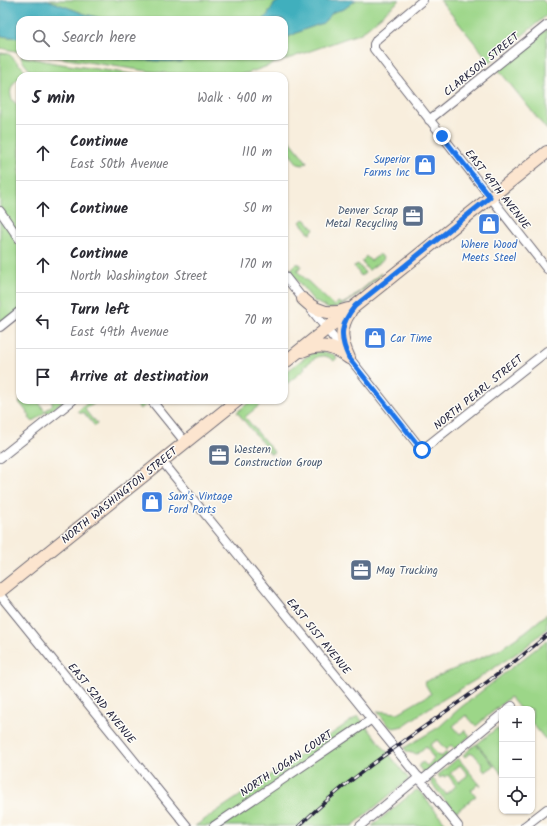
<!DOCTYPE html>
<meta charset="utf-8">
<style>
:root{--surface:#fff;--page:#f2f2f3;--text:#2b2b33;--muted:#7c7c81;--line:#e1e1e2}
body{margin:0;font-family:Kalam,sans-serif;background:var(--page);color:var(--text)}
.controls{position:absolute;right:12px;bottom:12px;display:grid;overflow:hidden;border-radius:8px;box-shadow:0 1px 3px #0004}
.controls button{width:36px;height:36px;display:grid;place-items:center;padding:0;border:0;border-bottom:1px solid var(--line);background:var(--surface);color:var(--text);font:20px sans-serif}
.stop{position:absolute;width:12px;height:12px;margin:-9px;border:3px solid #1a73e8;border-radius:50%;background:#fff}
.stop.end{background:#1a73e8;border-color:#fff;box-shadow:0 1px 4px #0008}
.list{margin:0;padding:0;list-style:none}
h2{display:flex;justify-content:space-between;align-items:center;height:52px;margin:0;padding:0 16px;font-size:17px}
h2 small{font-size:13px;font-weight:400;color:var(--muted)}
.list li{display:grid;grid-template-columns:26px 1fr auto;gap:12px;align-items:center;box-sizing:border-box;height:56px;padding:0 16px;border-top:1px solid var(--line)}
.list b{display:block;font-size:15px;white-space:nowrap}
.list p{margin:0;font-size:13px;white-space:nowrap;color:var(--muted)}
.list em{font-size:13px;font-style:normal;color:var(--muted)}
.icon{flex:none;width:22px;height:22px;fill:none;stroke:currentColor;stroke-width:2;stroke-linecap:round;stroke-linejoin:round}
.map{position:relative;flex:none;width:547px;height:826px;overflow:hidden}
.search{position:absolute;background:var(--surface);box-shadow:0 1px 3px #0004;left:16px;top:16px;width:272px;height:44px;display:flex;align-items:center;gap:10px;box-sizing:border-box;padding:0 14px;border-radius:12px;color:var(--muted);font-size:15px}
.panel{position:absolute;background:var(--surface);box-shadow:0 1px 3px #0004;left:16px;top:72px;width:272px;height:332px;border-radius:12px}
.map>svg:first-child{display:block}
.green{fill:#9cd688;stroke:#5f7c62;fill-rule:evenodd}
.water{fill:#40afbd;stroke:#31687c}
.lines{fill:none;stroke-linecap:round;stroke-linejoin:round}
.minor-casing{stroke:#6d6974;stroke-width:10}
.secondary-casing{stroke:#6d6974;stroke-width:14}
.minor{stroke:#fff;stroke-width:8}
.secondary{stroke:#fce5cf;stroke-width:12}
.rail-casing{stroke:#22223b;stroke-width:3.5}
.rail{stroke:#fdfcf7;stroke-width:2;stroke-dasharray:6;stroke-linecap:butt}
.route{stroke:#1a73e8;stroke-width:5}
.labels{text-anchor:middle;stroke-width:3;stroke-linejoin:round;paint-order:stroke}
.street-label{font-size:11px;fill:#22223b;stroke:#fdfcf7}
.shop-label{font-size:11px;fill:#366cbe;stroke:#fdfcf7;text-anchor:start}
.service-label{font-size:11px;fill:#4e5e75;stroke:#fdfcf7;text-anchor:start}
</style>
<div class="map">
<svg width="547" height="826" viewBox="0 0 547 826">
<rect width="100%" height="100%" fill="#fdfcf7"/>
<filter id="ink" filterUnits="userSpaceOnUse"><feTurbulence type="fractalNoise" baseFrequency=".025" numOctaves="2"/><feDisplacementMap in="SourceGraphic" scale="8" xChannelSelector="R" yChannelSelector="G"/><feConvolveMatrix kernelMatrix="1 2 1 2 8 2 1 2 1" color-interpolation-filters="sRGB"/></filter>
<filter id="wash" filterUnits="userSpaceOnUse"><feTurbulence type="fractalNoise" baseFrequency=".012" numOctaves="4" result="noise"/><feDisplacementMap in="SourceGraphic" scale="16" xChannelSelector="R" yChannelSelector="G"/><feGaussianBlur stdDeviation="0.9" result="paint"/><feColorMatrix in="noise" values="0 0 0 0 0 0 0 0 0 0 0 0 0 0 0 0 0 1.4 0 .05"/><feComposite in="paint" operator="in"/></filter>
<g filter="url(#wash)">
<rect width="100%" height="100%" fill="#f8eedd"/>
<path class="green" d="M 45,0 L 281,0 L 274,4 L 267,16 L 261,20 L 108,20 L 85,14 Z
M 356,0 L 400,0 L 361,33 L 248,73 C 216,80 179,75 147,71 C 114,66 80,61 47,56 L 110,56 L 124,59 L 181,62 L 188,58 L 207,58 L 218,57 L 284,56 L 284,39 L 303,30 L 323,23 L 333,12 L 344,9 Z
M 440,0 L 543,0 L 547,5 L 547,15 L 490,62 Z
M 547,29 L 547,130 L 498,69 Z
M 0,36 L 20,38 L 20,52 L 0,48 Z
M 0,53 L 9,54 L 24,69 L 27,76 L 20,76 L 20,78 C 8,84 7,101 20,106 L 20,313 L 0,329 Z
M 21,56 L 54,63 L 147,76 L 31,76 C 30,67 22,64 21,56 Z
M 288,138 L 307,162 L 303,165 L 298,164 L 289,153 L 284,157 L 284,141 Z
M 303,219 L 306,220 L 314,229 L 311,232 L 312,233 L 310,234 L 300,222 Z
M 380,254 L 384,259 L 369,270 L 368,270 L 362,262 L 366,256 L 371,261 Z
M 296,264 L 300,264 L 301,266 L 297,271 L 334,306 L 338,302 L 342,304 L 351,299 L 381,273 L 381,275 L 351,300 L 341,306 L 329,309 L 314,301 L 292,274 L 292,268 Z
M 358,264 L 365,273 L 361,276 L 354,266 Z
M 319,351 L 333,354 L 337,358 L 334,361 C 322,350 313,359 304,367 L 305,369 L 284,386 L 284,374 C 295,366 305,355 319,351 Z
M 22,400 L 37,400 L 45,411 L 53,404 L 51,401 L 53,400 L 64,400 L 48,413 L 46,411 L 33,422 L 29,418 L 30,416 L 19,402 Z
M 91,400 L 98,400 L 91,406 L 90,405 L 85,409 L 86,411 L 93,420 L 94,419 L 97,424 L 95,426 L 83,412 L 81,414 L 78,411 Z
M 133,400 L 144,400 L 147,404 L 140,409 Z
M 252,400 L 266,400 L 245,417 L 274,452 L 271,454 L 237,412 Z
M 547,614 L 547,629 L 523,649 L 477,679 L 429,708 L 403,726 L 394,728 L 389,726 L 377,711 L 398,713 L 431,694 L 424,682 L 497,651 L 525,632 Z
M 547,640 L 547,738 L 545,739 L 532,723 L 532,709 L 520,709 L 510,697 L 476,726 L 466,715 L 453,726 L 460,734 L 465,730 L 470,736 L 455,749 L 451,745 L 446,750 L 437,740 L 430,745 L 438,756 L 439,755 L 441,757 L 446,752 L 448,755 L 425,773 L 423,772 L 418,766 L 423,762 L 427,766 L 432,761 L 432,760 L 434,758 L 429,752 L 430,751 L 426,746 L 417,754 L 407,752 L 404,748 L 439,727 L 460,708 Z
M 358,716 L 409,779 L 352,826 L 195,826 Z
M 497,728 L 502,736 L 502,774 L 477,744 Z
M 476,744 L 494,766 L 485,772 L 481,767 L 483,765 L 473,753 L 472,754 L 470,753 L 465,757 L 463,755 Z
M 458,758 L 481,786 L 480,787 L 478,784 L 471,790 L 476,796 L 457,811 L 454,811 L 431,783 L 431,779 L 432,778 L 446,794 L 456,786 L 448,775 L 445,777 L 443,776 L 440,778 L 438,775 ZM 460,765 L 468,775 L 459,782 L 450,773 Z
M 416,790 L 419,791 L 448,826 L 372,826 Z"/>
<path class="water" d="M 0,0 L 48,0 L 85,14 L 108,20 L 20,20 L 20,38 L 0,36 Z
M 281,0 L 356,0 L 344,9 L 333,12 L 323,23 L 303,30 L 284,39 L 284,20 L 261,20 L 267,16 L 274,4 Z
M 110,56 L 231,56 L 227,57 L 218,57 L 207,58 L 188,58 L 181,62 L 124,59 Z"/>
</g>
<g filter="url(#ink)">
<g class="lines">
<g class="minor-casing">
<path id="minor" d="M 423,0 L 377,39 L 374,44 L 374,49 L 547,269
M 429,120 L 547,25
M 0,211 L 20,240
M 284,275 L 422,450 L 547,351
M 0,327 L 20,311
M 151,400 L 185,442
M 0,458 L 73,400
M 162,461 L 458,826
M 0,595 L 187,826
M 508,709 L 512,706
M 421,781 L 502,714
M 214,826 L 372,719
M 360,826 L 419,777
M 525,826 L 547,809"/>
</g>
<g class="secondary-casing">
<path id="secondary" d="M 303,299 C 315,311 331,316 348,309
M 302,351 C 321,342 334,347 349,358
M 349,358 C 341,341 339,328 350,312
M 284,363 L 547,152
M 0,591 L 238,400"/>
</g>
<use href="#minor" class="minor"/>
<use href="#secondary" class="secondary"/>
<g class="rail-casing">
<path id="rail" d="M 299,826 C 374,753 468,703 547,635"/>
</g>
<use href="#rail" class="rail"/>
</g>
</g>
<g class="lines" filter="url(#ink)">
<path class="route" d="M 422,450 L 349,358 C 339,337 340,324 355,306 L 490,197 L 442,136"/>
</g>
<defs>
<g id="shop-square" transform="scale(1.15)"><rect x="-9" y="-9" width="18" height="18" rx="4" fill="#3f7fe0" stroke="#fdfcf7"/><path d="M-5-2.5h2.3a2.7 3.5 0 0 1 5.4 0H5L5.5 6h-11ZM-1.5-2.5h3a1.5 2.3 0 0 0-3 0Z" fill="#fff"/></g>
<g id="office-square" transform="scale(1.15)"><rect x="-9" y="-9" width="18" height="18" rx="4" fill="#5c6f8a" stroke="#fdfcf7"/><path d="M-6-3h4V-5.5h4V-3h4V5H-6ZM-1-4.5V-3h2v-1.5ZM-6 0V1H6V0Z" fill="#fff"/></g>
</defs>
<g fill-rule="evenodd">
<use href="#shop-square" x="425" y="165"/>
<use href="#office-square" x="413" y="216"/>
<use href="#shop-square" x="489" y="224"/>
<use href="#shop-square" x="375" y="338"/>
<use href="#office-square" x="219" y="455"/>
<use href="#shop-square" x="152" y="502"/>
<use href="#office-square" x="361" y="570"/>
</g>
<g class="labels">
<g class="street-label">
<text transform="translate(481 64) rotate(-39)" y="4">CLARKSON STREET</text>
<text transform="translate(498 189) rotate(52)" y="4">EAST 49TH AVENUE</text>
<text transform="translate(478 392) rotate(-39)" y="4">NORTH PEARL STREET</text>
<text transform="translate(119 495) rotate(-39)" y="4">NORTH WASHINGTON STREET</text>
<text transform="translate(319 636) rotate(51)" y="4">EAST 51ST AVENUE</text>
<text transform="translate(102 703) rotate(51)" y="4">EAST 52ND AVENUE</text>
<text transform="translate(286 763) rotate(-34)" y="4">NORTH LOGAN COURT</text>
</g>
<g class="shop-label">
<text x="410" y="163" text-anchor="end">Superior<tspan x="410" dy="13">Farms Inc</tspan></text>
<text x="489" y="248" text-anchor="middle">Where Wood<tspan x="489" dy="13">Meets Steel</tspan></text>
<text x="390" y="342">Car Time</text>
<text x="168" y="500">Sam's Vintage<tspan x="168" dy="13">Ford Parts</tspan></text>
</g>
<g class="service-label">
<text x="398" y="214" text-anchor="end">Denver Scrap<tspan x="398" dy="13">Metal Recycling</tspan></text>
<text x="234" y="453">Western<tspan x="234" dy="13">Construction Group</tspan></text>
<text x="376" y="574">May Trucking</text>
</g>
</g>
</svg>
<div class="controls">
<button>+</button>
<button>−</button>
<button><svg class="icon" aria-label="locate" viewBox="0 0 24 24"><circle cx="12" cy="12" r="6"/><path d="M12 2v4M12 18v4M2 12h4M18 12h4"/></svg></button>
</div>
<div class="stop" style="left:422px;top:450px"></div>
<div class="stop end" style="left:442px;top:136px"></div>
<div class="search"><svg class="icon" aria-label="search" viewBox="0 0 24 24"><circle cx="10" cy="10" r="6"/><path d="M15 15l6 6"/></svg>Search here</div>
<section class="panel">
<h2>5 min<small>Walk · 400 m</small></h2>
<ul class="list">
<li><svg class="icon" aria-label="ahead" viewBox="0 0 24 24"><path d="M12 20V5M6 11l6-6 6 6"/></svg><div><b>Continue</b><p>East 50th Avenue</p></div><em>110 m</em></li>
<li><svg class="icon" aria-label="ahead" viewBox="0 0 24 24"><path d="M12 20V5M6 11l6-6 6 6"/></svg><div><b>Continue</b></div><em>50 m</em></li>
<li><svg class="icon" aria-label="ahead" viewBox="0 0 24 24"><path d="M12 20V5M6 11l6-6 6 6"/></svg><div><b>Continue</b><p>North Washington Street</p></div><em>170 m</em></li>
<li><svg class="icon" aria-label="left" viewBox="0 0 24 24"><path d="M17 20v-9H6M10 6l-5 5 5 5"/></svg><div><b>Turn left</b><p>East 49th Avenue</p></div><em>70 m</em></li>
<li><svg class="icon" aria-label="arrive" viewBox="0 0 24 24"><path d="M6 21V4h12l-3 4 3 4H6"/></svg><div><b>Arrive at destination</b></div></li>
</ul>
</section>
</div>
